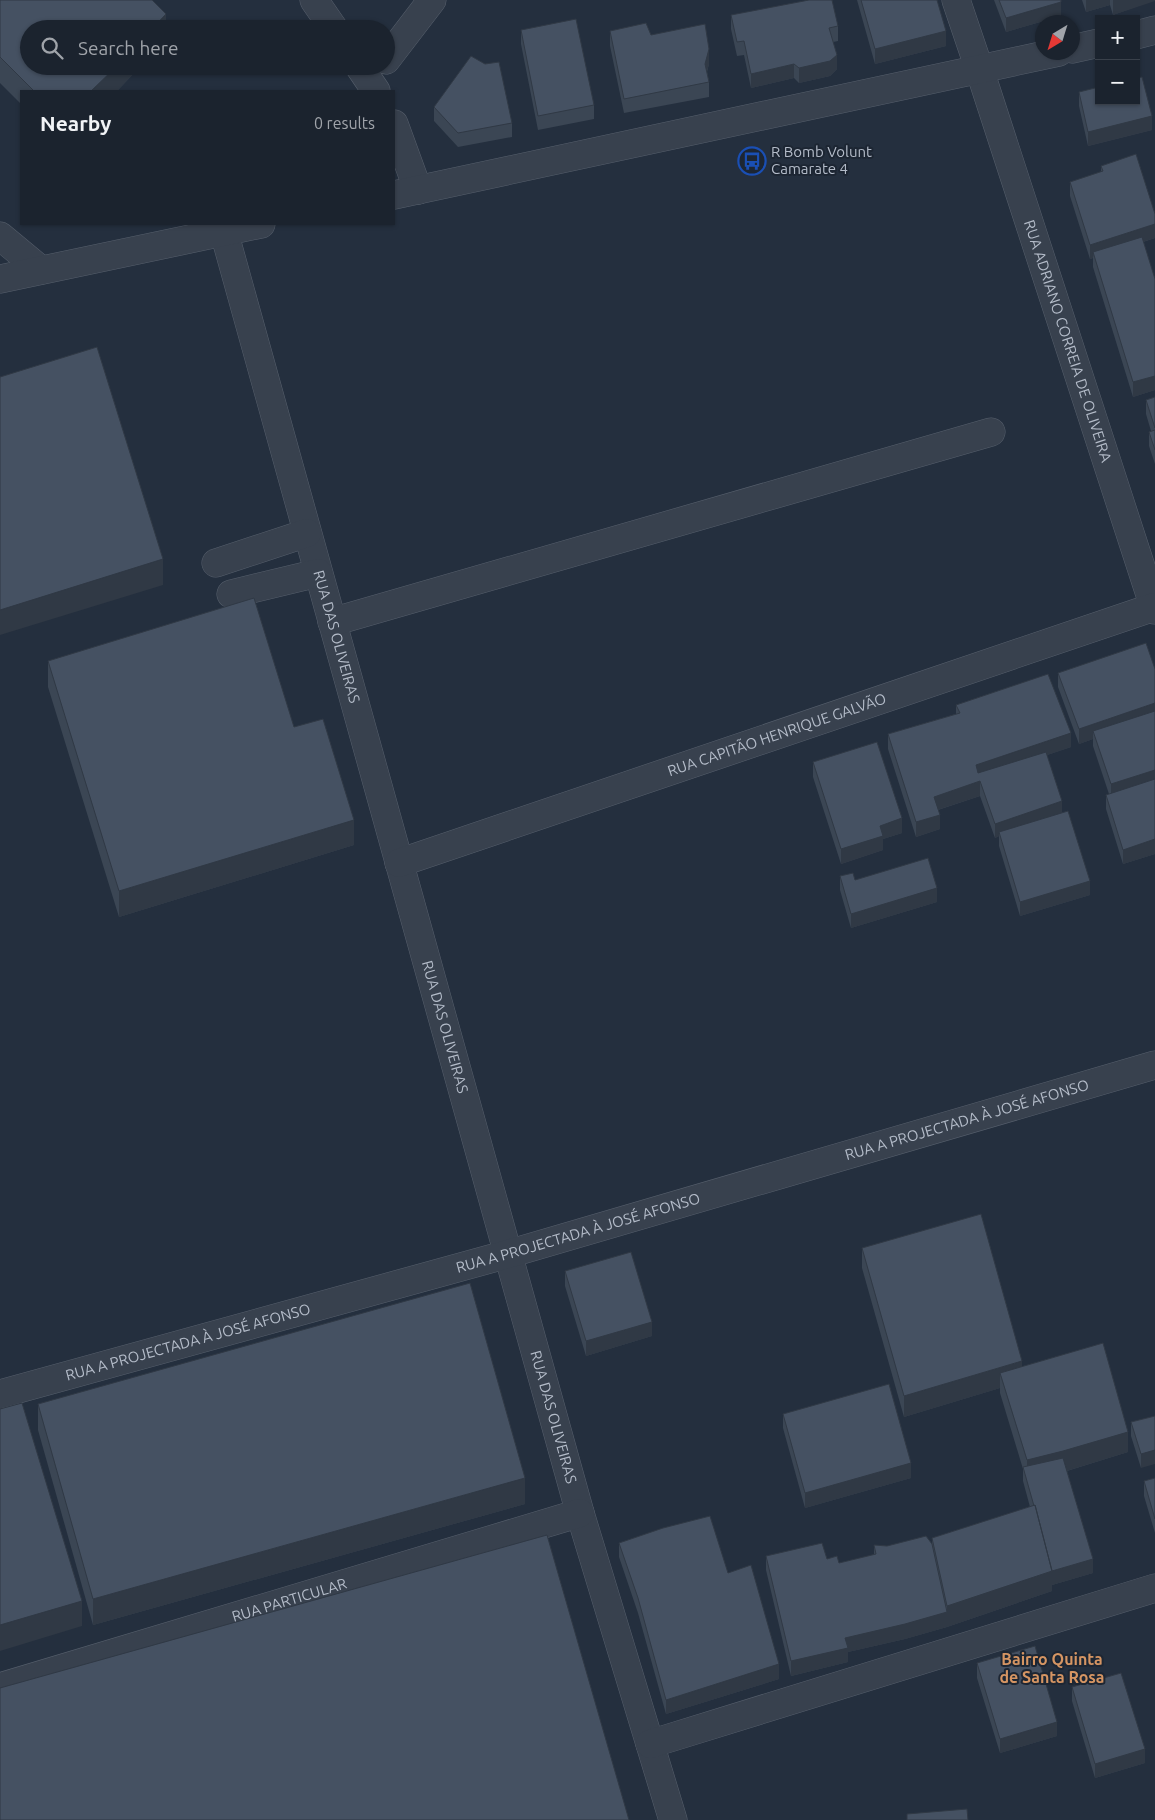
<!DOCTYPE html>
<meta charset="utf-8">
<style>
:root{--surface:#1b232e;--page:#282f3a;--text:#f1f3f6;--muted:#a0a4aa;--line:#39404a}
body{margin:0;font-family:Ubuntu,sans-serif;background:var(--page);color:var(--text)}
.controls{position:absolute;right:15px;top:15px;display:grid;overflow:hidden;border-radius:0px;box-shadow:0 1px 4px #0004}
.controls button{width:45px;height:45px;display:grid;place-items:center;padding:0;border:0;border-bottom:1px solid var(--line);background:var(--surface);color:var(--text);font:25px sans-serif}
.compass{position:absolute;left:1035px;top:15px;width:45px;height:45px;border-radius:50%;background:var(--surface);box-shadow:0 1px 4px #0004;rotate:218deg}
.list{margin:0;padding:0;list-style:none}
h2{display:flex;justify-content:space-between;align-items:center;height:65px;margin:0;padding:0 20px;font-size:21px}
h2 small{font-size:16px;font-weight:400;color:var(--muted)}
.icon{flex:none;width:28px;height:28px;fill:none;stroke:currentColor;stroke-width:2;stroke-linecap:round;stroke-linejoin:round}
.map{position:relative;flex:none;width:1155px;height:1820px;overflow:hidden}
.search{position:absolute;background:var(--surface);box-shadow:0 1px 4px #0004;left:20px;top:20px;width:375px;height:55px;display:flex;align-items:center;gap:12px;box-sizing:border-box;padding:0 18px;border-radius:28px;color:var(--muted);font-size:19px}
.panel{position:absolute;background:var(--surface);box-shadow:0 1px 4px #0004;left:20px;top:90px;width:375px;height:135px;border-radius:0px}
.map>svg:first-child{display:block}
.lines{fill:none;stroke-linecap:round;stroke-linejoin:round}
.minor-casing{stroke:#565f6c;stroke-width:29}
.minor{stroke:#38414e;stroke-width:28}
.wall{fill:#3b4654}
.shaded-wall{fill:#303945}
.building{fill:#455162;stroke:#303945}
.labels{text-anchor:middle;stroke-width:4;stroke-linejoin:round;paint-order:stroke}
.poi-label{font-size:15px;fill:#b4bcc9;stroke:#1d2633;text-anchor:start}
.street-label{font-size:15px;fill:#b4bcc9;stroke:#1d2633}
.neighbourhood-label{font-size:16px;font-weight:bold;fill:#d59563;stroke:#1d2633}
</style>
<div class="map">
<svg width="1155" height="1820" viewBox="0 0 1155 1820">
<rect width="100%" height="100%" fill="#242f3e"/>
<g class="lines">
<g class="minor-casing">
<g id="minor">
<path d="M 314,0 L 334,29"/>
<path id="s1" d="M 956,0 L 980,71 L 1155,610"/>
<path d="M 1136,35 L 1155,30"/>
<path d="M 1072,49 L 1099,43"/>
<path d="M 386,60 L 432,0"/>
<path d="M 359,66 L 376,91"/>
<path d="M 394,124 L 418,190"/>
<path d="M 394,195 L 1059,52"/>
<path id="s2" d="M 224,232 L 580,1513 L 673,1820"/>
<path d="M 0,236 L 41,270"/>
<path d="M 0,279 L 261,224"/>
<path d="M 216,563 L 307,533"/>
<path d="M 231,594 L 318,573"/>
<path d="M 332,622 L 991,432"/>
<path id="s3" d="M 399,863 L 1154,607"/>
<path id="s4" d="M 0,1394 L 508,1254 L 1155,1065"/>
<path id="s5" d="M 0,1687 L 580,1513"/>
<path d="M 650,1744 L 1155,1588"/>
</g>
</g>
<use href="#minor" class="minor"/>
</g>
<path class="wall" d="M 0,0 L 166,29 L 29,66 L 141,66 L 117,91 L 21,91 L 21,104 L 0,83 Z
M 857,0 L 937,0 L 946,46 L 875,64 Z
M 994,0 L 1061,0 L 1061,16 L 1006,32 Z
M 1082,0 L 1155,0 L 1113,15 L 1110,5 L 1086,12 Z
M 731,15 L 838,26 L 838,41 L 833,42 L 837,69 L 830,76 L 799,83 L 794,78 L 751,88 L 744,55 L 737,56 L 731,29 Z
M 521,30 L 594,105 L 594,119 L 538,130 L 521,44 Z
M 610,31 L 651,35 L 709,64 L 707,72 L 709,82 L 709,97 L 624,113 L 610,46 Z
M 1079,92 L 1152,130 L 1088,146 L 1079,106 Z
M 434,107 L 512,123 L 512,137 L 458,147 L 434,121 Z
M 1101,166 L 1155,214 L 1155,238 L 1143,242 L 1155,279 L 1155,390 L 1133,397 L 1093,267 L 1093,258 L 1090,259 L 1070,196 L 1070,182 L 1101,172 Z
M 1155,397 L 1155,464 L 1149,446 L 1149,432 L 1151,431 L 1146,414 L 1146,400 Z
M 48,661 L 354,845 L 119,917 L 48,687 Z
M 1155,669 L 1155,854 L 1123,864 L 1106,809 L 1106,795 L 1109,794 L 1093,746 L 1093,739 L 1079,744 L 1058,687 L 1058,673 Z
M 956,705 L 1071,747 L 1047,755 L 1062,812 L 1090,895 L 1020,916 L 999,846 L 999,836 L 995,838 L 980,796 L 938,810 L 940,829 L 916,837 L 888,749 L 888,734 L 956,714 Z
M 813,762 L 902,833 L 883,839 L 883,850 L 841,864 L 813,777 Z
M 840,876 L 855,880 L 937,902 L 851,928 L 840,890 Z
M 862,1248 L 1022,1366 L 1128,1452 L 1067,1471 L 1093,1573 L 1052,1585 L 1052,1591 L 947,1627 L 905,1639 L 848,1652 L 848,1662 L 791,1676 L 766,1570 L 766,1556 L 827,1559 L 839,1563 L 874,1555 L 874,1545 L 887,1546 L 932,1544 L 932,1538 L 1030,1507 L 1023,1481 L 1023,1469 L 1000,1393 L 1000,1388 L 904,1417 L 862,1268 Z
M 565,1271 L 652,1336 L 586,1356 L 565,1286 Z
M 38,1404 L 525,1504 L 93,1625 L 38,1430 Z
M 783,1414 L 911,1478 L 805,1508 L 783,1428 Z
M 1155,1416 L 1141,1468 L 1131,1436 L 1131,1422 Z
M 1155,1478 L 1155,1533 L 1144,1496 L 1144,1481 Z
M 619,1543 L 728,1573 L 779,1679 L 666,1714 L 638,1613 L 619,1557 Z
M 977,1663 L 1057,1736 L 1000,1753 L 977,1678 Z
M 1072,1687 L 1145,1763 L 1095,1778 L 1072,1701 Z"/>
<path class="shaded-wall" d="M 1086,0 L 1110,0 L 1110,5 L 1086,12 Z
M 1113,0 L 1155,0 L 1155,1 L 1113,15 Z
M 1061,2 L 1061,16 L 1006,32 L 1006,18 Z
M 166,14 L 166,29 L 152,29 Z
M 946,31 L 946,46 L 875,64 L 875,49 Z
M 709,49 L 709,64 L 705,78 L 705,64 Z
M 837,55 L 837,69 L 830,76 L 799,83 L 799,68 Z
M 794,64 L 794,78 L 751,88 L 751,74 Z
M 117,66 L 141,66 L 117,91 L 91,91 Z
M 1152,116 L 1152,130 L 1088,146 L 1088,132 Z
M 1155,224 L 1155,238 L 1094,257 L 1093,252 L 1093,258 L 1090,259 L 1090,245 Z
M 1155,376 L 1155,390 L 1133,397 L 1133,382 Z
M 163,559 L 163,585 L 0,635 L 0,610 Z
M 1155,703 L 1155,718 L 1093,731 L 1093,739 L 1079,744 L 1079,729 Z
M 1071,733 L 1071,747 L 976,779 L 976,765 Z
M 1155,770 L 1155,784 L 1111,798 L 1111,784 Z
M 980,781 L 980,796 L 934,811 L 934,797 Z
M 1062,801 L 1062,815 L 999,832 L 999,836 L 995,838 L 995,824 Z
M 940,815 L 940,829 L 916,837 L 916,822 Z
M 902,818 L 902,833 L 883,839 L 883,850 L 841,864 L 841,849 L 880,826 Z
M 354,820 L 354,845 L 119,917 L 119,891 Z
M 1155,839 L 1155,854 L 1123,864 L 1123,850 Z
M 1090,881 L 1090,895 L 1020,916 L 1020,902 Z
M 937,888 L 937,902 L 851,928 L 851,914 Z
M 652,1322 L 652,1336 L 586,1356 L 586,1341 Z
M 1022,1361 L 1022,1381 L 1000,1373 L 1000,1388 L 904,1417 L 904,1396 Z
M 1128,1432 L 1128,1452 L 1063,1472 L 1027,1480 L 1027,1460 Z
M 1155,1450 L 1155,1464 L 1141,1468 L 1141,1454 Z
M 911,1463 L 911,1478 L 805,1508 L 805,1493 Z
M 525,1478 L 525,1504 L 93,1625 L 93,1599 Z
M 1093,1559 L 1093,1573 L 1052,1585 L 1052,1591 L 947,1627 L 905,1639 L 848,1652 L 848,1662 L 791,1676 L 791,1661 L 845,1638 L 947,1612 L 947,1606 L 1052,1571 Z
M 82,1601 L 82,1626 L 0,1651 L 0,1625 Z
M 779,1664 L 779,1679 L 666,1714 L 666,1700 Z
M 1057,1722 L 1057,1736 L 1000,1753 L 1000,1739 Z
M 1145,1749 L 1145,1763 L 1095,1778 L 1095,1764 Z"/>
<path class="building" d="M 0,0 L 152,0 L 166,14 L 152,29 L 29,29 L 29,66 L 117,66 L 91,91 L 34,91 L 0,57 Z
M 809,0 L 832,0 L 838,26 L 829,28 L 837,55 L 830,61 L 799,68 L 794,64 L 751,74 L 744,41 L 737,42 L 731,15 Z
M 861,0 L 937,0 L 946,31 L 875,49 Z
M 999,0 L 1061,0 L 1061,2 L 1006,18 Z
M 576,19 L 594,105 L 538,116 L 521,30 Z
M 646,23 L 651,35 L 705,24 L 709,49 L 705,64 L 709,82 L 624,99 L 610,31 Z
M 471,56 L 485,64 L 499,62 L 512,123 L 458,133 L 434,107 Z
M 1142,77 L 1152,116 L 1088,132 L 1079,92 L 1099,87 L 1099,101 L 1136,101 L 1136,78 Z
M 1136,154 L 1155,214 L 1155,224 L 1090,245 L 1070,182 L 1103,171 L 1101,166 Z
M 1142,237 L 1155,279 L 1155,376 L 1133,382 L 1093,252 Z
M 97,347 L 163,559 L 0,610 L 0,377 Z
M 1155,397 L 1155,428 L 1146,400 Z
M 1155,430 L 1155,450 L 1149,432 Z
M 254,598 L 294,727 L 323,719 L 354,820 L 119,891 L 48,661 Z
M 1146,643 L 1155,669 L 1155,703 L 1079,729 L 1058,673 Z
M 1048,674 L 1071,733 L 976,765 L 978,773 L 1046,752 L 1062,801 L 995,824 L 980,781 L 934,797 L 940,815 L 916,822 L 888,734 L 960,713 L 956,705 Z
M 1155,711 L 1155,770 L 1111,784 L 1093,731 Z
M 877,742 L 902,818 L 880,826 L 883,836 L 841,849 L 813,762 Z
M 1155,779 L 1155,839 L 1123,850 L 1106,795 Z
M 1068,811 L 1090,881 L 1020,902 L 999,832 Z
M 928,858 L 937,888 L 851,914 L 840,876 L 853,873 L 855,880 Z
M 981,1214 L 1022,1361 L 904,1396 L 862,1248 Z
M 631,1252 L 652,1322 L 586,1341 L 565,1271 Z
M 470,1283 L 525,1478 L 93,1599 L 38,1404 Z
M 1103,1343 L 1128,1432 L 1063,1451 L 1027,1460 L 1000,1373 Z
M 889,1384 L 911,1463 L 805,1493 L 783,1414 Z
M 22,1403 L 82,1601 L 0,1625 L 0,1409 Z
M 1155,1416 L 1155,1450 L 1141,1454 L 1131,1422 Z
M 1063,1458 L 1093,1559 L 1052,1571 L 1035,1505 L 1034,1506 L 1023,1467 Z
M 1155,1478 L 1155,1519 L 1144,1481 Z
M 1035,1505 L 1052,1571 L 947,1606 L 932,1538 Z
M 710,1516 L 728,1573 L 751,1565 L 779,1664 L 666,1700 L 638,1598 L 619,1543 L 663,1528 Z
M 547,1535 L 629,1820 L 0,1820 L 0,1688 Z
M 926,1536 L 932,1544 L 947,1612 L 905,1624 L 845,1638 L 848,1648 L 791,1661 L 766,1556 L 822,1543 L 827,1559 L 837,1556 L 839,1563 L 876,1554 L 874,1545 L 887,1546 Z
M 1035,1646 L 1057,1722 L 1000,1739 L 977,1663 Z
M 1121,1673 L 1145,1749 L 1095,1764 L 1072,1687 Z
M 967,1809 L 968,1820 L 907,1820 L 907,1814 Z"/>
<defs>
<g id="bus-ring" transform="scale(1.4375)"><circle r="9.5" fill="#1d2633" stroke="#1a4fb4" stroke-width="1.5"/><path d="M-5-6H5V4H4V6H2V4H-2V6H-4V4H-5ZM-3.5-4V0h7V-4ZM-3.5 1.2v1.5H-2V1.2ZM2 1.2v1.5H3.5V1.2Z" fill="#1a4fb4"/></g>
</defs>
<g fill-rule="evenodd">
<use href="#bus-ring" x="752" y="161"/>
</g>
<g class="labels">
<g class="poi-label">
<text x="771" y="157">R Bomb Volunt<tspan x="771" dy="17">Camarate 4</tspan></text>
</g>
<g class="street-label">
<text dy="5" stroke="none"><textPath href="#s1" startOffset="359">RUA ADRIANO CORREIA DE OLIVEIRA</textPath></text>
<text dy="5" stroke="none"><textPath href="#s2" startOffset="420">RUA DAS OLIVEIRAS</textPath></text>
<text dy="5" stroke="none"><textPath href="#s3" startOffset="399">RUA CAPITÃO HENRIQUE GALVÃO</textPath></text>
<text dy="5" stroke="none"><textPath href="#s2" startOffset="825">RUA DAS OLIVEIRAS</textPath></text>
<text dy="5" stroke="none"><textPath href="#s4" startOffset="1005">RUA A PROJECTADA À JOSÉ AFONSO</textPath></text>
<text dy="5" stroke="none"><textPath href="#s4" startOffset="600">RUA A PROJECTADA À JOSÉ AFONSO</textPath></text>
<text dy="5" stroke="none"><textPath href="#s4" startOffset="195">RUA A PROJECTADA À JOSÉ AFONSO</textPath></text>
<text dy="5" stroke="none"><textPath href="#s2" startOffset="1230">RUA DAS OLIVEIRAS</textPath></text>
<text dy="5" stroke="none"><textPath href="#s5" startOffset="302">RUA PARTICULAR</textPath></text>
</g>
<g class="neighbourhood-label">
<text x="1052" y="1665">Bairro Quinta<tspan x="1052" dy="18">de Santa Rosa</tspan></text>
</g>
</g>
</svg>
<div class="controls">
<button>+</button>
<button>−</button>
</div>
<svg class="compass" viewBox="-18 -18 36 36"><path d="M0-13l5 13h-10z" fill="#e53935"/><path d="M0 13l5-13h-10z" fill="#a0a4aa"/></svg>
<div class="search"><svg class="icon" aria-label="search" viewBox="0 0 24 24"><circle cx="10" cy="10" r="6"/><path d="M15 15l6 6"/></svg>Search here</div>
<section class="panel">
<h2>Nearby<small>0 results</small></h2>
<ul class="list">
</ul>
</section>
</div>
